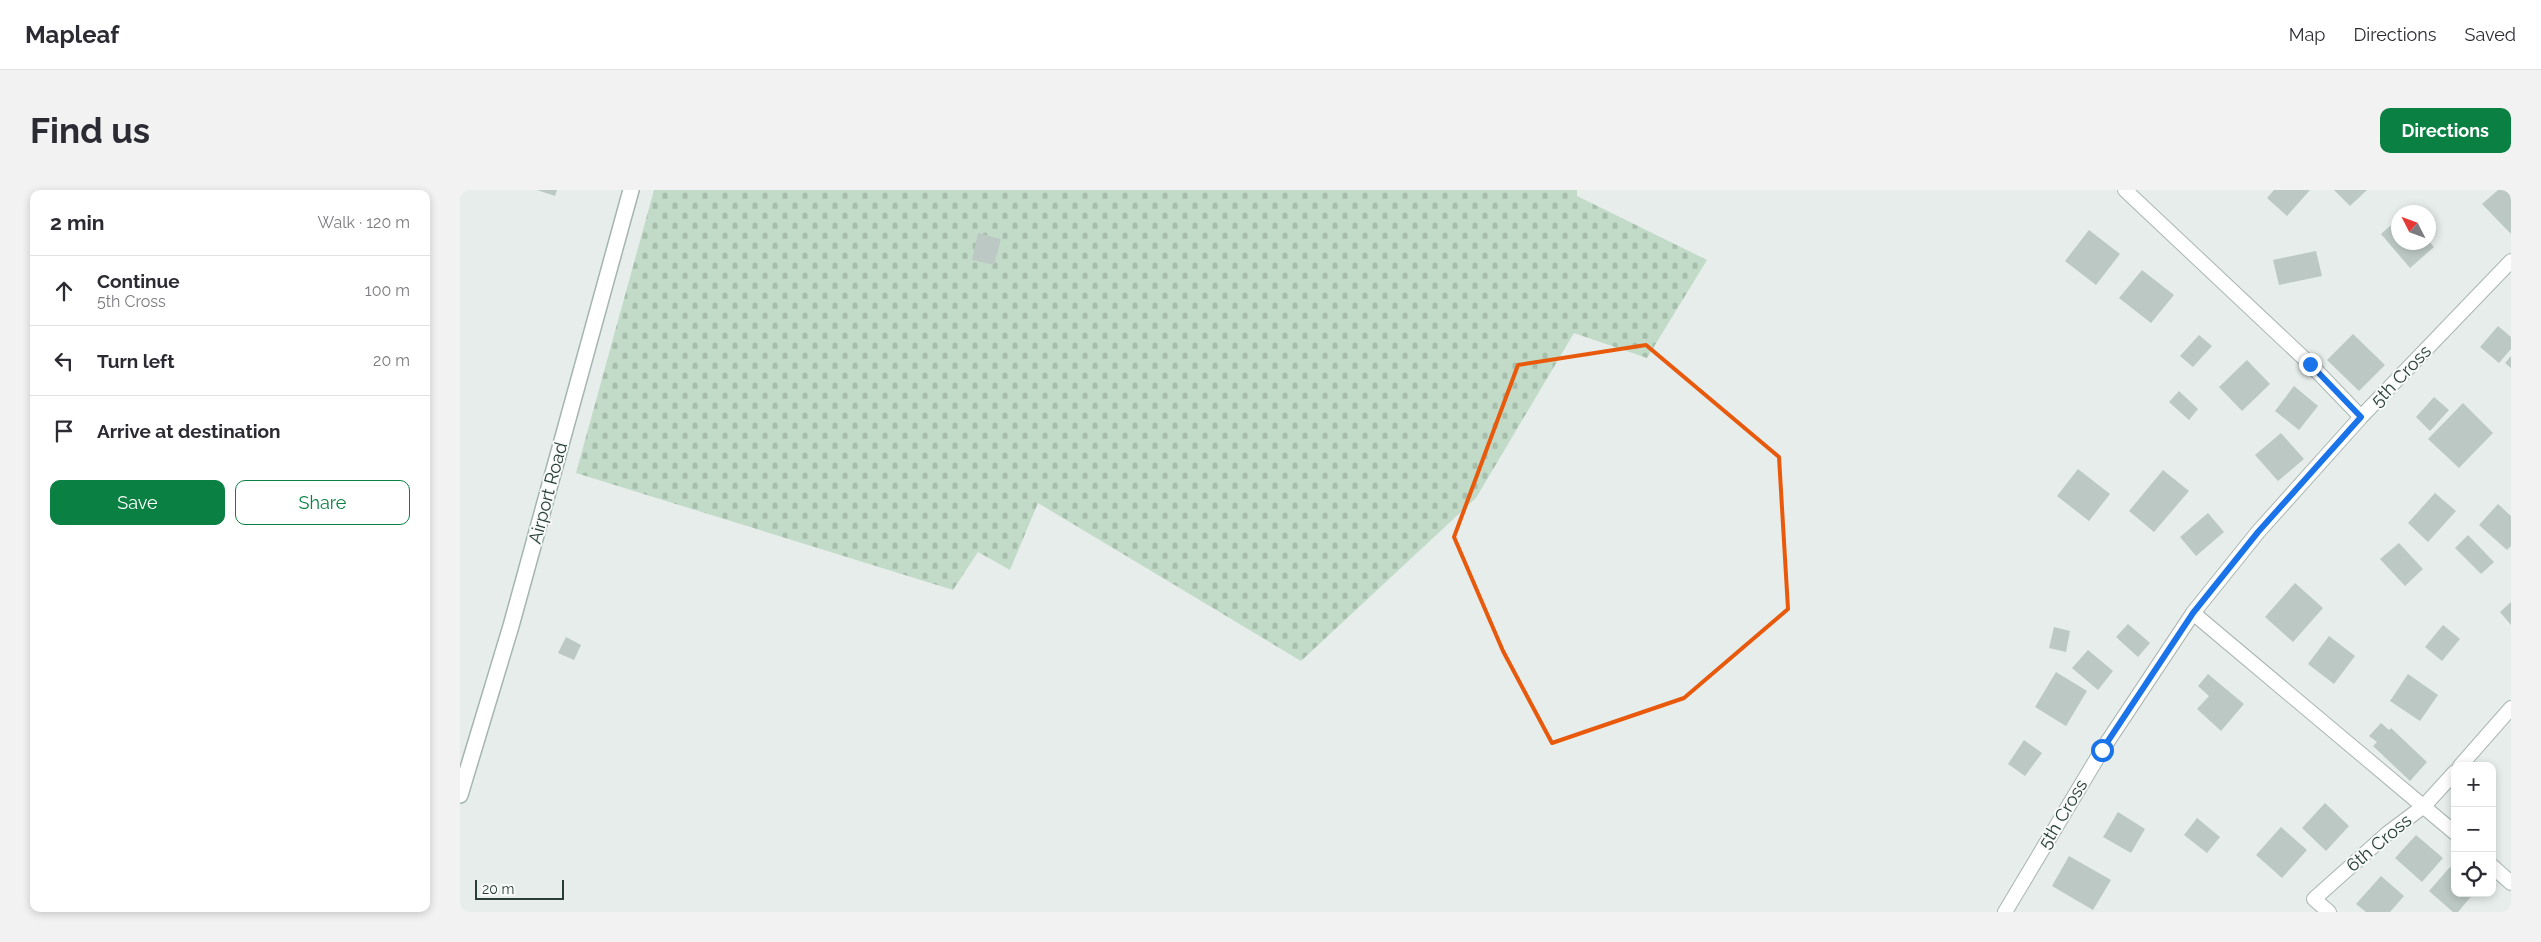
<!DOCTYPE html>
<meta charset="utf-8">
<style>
:root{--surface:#fff;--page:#f2f2f3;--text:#2b2b33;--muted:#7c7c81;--line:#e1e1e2;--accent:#0b8043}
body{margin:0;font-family:Raleway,sans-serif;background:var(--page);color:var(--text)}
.controls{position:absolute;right:15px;bottom:15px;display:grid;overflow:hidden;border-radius:10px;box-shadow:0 2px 8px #0003}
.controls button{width:45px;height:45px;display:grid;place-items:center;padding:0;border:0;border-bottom:1px solid var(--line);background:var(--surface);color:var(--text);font:25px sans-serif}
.compass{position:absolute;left:1931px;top:15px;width:45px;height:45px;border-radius:50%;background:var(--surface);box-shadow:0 2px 8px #0003;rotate:312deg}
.scale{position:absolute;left:15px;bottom:12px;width:89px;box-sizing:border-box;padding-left:5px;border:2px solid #273d36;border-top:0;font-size:14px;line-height:18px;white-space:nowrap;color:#273d36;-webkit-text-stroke:4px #f7faf8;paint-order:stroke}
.stop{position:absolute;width:15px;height:15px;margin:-11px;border:4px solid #1a73e8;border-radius:50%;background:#fff}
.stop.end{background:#1a73e8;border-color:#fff;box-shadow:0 1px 5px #0008}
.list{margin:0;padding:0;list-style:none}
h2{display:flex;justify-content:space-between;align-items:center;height:65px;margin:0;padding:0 20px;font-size:21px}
h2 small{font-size:16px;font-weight:400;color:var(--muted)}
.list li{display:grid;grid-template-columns:32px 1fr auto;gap:15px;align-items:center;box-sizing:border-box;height:70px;padding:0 20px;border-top:1px solid var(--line)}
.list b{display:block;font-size:19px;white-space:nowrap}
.list p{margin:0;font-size:16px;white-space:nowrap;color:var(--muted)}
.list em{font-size:16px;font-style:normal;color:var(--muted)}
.actions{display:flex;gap:10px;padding:15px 20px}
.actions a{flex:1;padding:11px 0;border:1px solid var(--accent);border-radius:10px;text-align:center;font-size:18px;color:var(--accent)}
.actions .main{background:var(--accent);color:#fff}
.icon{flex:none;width:28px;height:28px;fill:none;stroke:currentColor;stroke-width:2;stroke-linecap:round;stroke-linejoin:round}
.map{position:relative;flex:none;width:2051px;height:722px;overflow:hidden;border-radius:10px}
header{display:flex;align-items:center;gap:30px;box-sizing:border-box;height:70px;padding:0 25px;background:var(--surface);border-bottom:1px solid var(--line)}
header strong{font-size:24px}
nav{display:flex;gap:28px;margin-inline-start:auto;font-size:18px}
.intro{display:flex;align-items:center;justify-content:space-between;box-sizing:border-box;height:120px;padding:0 30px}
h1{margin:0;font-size:35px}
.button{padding:12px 22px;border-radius:10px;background:var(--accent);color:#fff;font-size:18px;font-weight:700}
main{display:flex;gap:30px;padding:0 30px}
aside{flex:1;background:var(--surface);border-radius:10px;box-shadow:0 2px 8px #0003}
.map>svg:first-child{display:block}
.cemetery{fill:url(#cemetery-stones)}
.building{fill:#bcc8c3}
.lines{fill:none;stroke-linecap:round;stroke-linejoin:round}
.lane-casing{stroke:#a9b5b0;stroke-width:16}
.secondary-casing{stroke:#a3b5ae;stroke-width:18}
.lane{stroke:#fff;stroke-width:14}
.secondary{stroke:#fff;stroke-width:15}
.route{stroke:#1a73e8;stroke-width:6}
.marked{fill:none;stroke:#e8590c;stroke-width:4;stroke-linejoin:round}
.labels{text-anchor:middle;stroke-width:4;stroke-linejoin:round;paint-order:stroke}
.street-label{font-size:18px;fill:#273d36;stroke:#f7faf8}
</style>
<header>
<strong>Mapleaf</strong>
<nav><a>Map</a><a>Directions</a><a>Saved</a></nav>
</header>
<div class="intro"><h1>Find us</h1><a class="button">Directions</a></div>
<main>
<aside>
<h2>2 min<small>Walk · 120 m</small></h2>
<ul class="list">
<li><svg class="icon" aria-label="ahead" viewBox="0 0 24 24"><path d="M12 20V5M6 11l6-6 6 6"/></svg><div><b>Continue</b><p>5th Cross</p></div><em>100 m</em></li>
<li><svg class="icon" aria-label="left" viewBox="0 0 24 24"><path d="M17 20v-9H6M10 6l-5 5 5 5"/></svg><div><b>Turn left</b></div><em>20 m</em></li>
<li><svg class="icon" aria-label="arrive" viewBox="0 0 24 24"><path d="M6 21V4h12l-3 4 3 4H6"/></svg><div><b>Arrive at destination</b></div></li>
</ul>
<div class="actions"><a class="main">Save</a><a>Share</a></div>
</aside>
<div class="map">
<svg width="2051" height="722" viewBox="0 0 2051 722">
<defs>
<pattern id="cemetery-stones" width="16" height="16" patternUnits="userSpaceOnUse" patternTransform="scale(1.25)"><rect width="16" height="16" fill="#c2dbc8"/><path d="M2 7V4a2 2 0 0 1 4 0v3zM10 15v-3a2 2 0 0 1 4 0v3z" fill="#a7bdac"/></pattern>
</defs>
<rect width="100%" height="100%" fill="#e6edea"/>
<path class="cemetery" d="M 194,0 L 1117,0 L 1117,6 L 1247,70 L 1187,168 L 1114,143 L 1016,308 L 841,471 L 578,313 L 550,380 L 518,362 L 493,400 L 116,283 Z"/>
<path class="building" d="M 77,0 L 97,0 L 95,6 Z
M 1814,0 L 1850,0 L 1827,26 L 1807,8 Z
M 1874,0 L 1907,0 L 1890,16 Z
M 2038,0 L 2051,0 L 2051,44 L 2022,14 Z
M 1938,29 L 1938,52 L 1968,52 L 1968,50 L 1974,57 L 1950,78 L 1921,44 Z
M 1629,40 L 1660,64 L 1636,95 L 1605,71 Z
M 518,43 L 541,49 L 534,75 L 512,70 Z
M 1856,61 L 1862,86 L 1819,95 L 1813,70 Z
M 1682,80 L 1714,105 L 1691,133 L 1659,108 Z
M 2038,136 L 2051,147 L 2051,159 L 2039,173 L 2020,157 Z
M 1893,144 L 1925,175 L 1899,201 L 1867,170 Z
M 1739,145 L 1752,156 L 1733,177 L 1720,166 Z
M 2051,166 L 2051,178 L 2045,173 Z
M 1787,170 L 1810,194 L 1782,221 L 1759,197 Z
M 1834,196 L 1858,216 L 1839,240 L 1815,221 Z
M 1719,201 L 1738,219 L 1729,230 L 1709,212 Z
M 1974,207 L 1989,220 L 1970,241 L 1956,227 Z
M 2003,213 L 2033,243 L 1999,278 L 1968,249 Z
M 1821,243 L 1844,269 L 1818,291 L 1795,265 Z
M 1618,279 L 1650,304 L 1629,331 L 1597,306 Z
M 1703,280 L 1729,301 L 1694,342 L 1669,321 Z
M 1975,303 L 1996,321 L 1968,352 L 1948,333 Z
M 2038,314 L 2051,326 L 2051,356 L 2047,360 L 2019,335 Z
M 1748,323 L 1764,342 L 1736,366 L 1720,347 Z
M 2008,345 L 2034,372 L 2021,384 L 1995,358 Z
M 1939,353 L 1963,379 L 1945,396 L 1920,369 Z
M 1835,393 L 1863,418 L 1833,452 L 1805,427 Z
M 2051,412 L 2051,435 L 2040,422 Z
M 1668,434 L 1690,453 L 1678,467 L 1656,447 Z
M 1983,435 L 2000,449 L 1982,471 L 1965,457 Z
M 1594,437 L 1610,441 L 1606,462 L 1589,458 Z
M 1869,446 L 1895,466 L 1874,494 L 1848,474 Z
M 106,447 L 121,455 L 114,470 L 98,463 Z
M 1628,460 L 1653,481 L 1638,500 L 1612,478 Z
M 1596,482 L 1627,501 L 1606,536 L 1575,517 Z
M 1748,484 L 1784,514 L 1761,541 L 1737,519 L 1749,506 L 1738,496 Z
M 1948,484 L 1978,505 L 1960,531 L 1930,511 Z
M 1921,533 L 1929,540 L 1931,538 L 1967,572 L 1950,591 L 1913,556 L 1917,552 L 1909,546 Z
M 1564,550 L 1582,563 L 1565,586 L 1548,574 Z
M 1865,613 L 1889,636 L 1866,661 L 1842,638 Z
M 1658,622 L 1685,639 L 1671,663 L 1643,647 Z
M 1737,628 L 1760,647 L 1747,663 L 1724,645 Z
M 1821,637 L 1847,660 L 1822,688 L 1796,665 Z
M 1956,645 L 1983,668 L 1962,692 L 1935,668 Z
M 1609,666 L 1651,690 L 1633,720 L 1592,696 Z
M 1990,677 L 1995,681 L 1995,703 L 2014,703 L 1998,722 L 1993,722 L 1969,701 Z
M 1921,686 L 1944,706 L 1930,722 L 1906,722 L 1896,714 Z"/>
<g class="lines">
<g class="lane-casing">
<path id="lane" d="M 1665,0 L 1850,174 L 1901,227
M 1733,423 L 1995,643
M 2000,576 L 2051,518
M 2032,676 L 2051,693
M 1545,722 L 1642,560 L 1733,423 L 1798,342 L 1901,227 L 2051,71
M 1869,722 L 1854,709 L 1928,643 L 1964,616 L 1995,582"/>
</g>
<g class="secondary-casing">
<path id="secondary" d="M 0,605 L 51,436 L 171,0"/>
</g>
<use href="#lane" class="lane"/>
<use href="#secondary" class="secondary"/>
</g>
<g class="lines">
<path class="route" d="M 1642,560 L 1733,423 L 1798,342 L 1901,227 L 1850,174"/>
</g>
<path class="marked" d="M 1186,155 L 1319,267 L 1328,419 L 1224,508 L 1092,553 L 1043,461 L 994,347 L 1058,175 Z"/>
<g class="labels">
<g class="street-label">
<text transform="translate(1941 186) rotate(-46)" y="6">5th Cross</text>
<text transform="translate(88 303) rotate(-75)" y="6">Airport Road</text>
<text transform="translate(1603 624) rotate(-59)" y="6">5th Cross</text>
<text transform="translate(1919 653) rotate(-40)" y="6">6th Cross</text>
</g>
</g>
</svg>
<div class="controls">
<button>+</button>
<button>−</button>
<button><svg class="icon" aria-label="locate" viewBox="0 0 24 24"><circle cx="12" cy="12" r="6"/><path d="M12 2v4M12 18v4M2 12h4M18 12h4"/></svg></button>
</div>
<svg class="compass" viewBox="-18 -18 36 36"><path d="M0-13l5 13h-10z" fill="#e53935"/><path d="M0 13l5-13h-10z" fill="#7c7c81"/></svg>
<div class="scale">20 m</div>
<div class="stop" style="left:1642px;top:560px"></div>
<div class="stop end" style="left:1850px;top:174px"></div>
</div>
</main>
